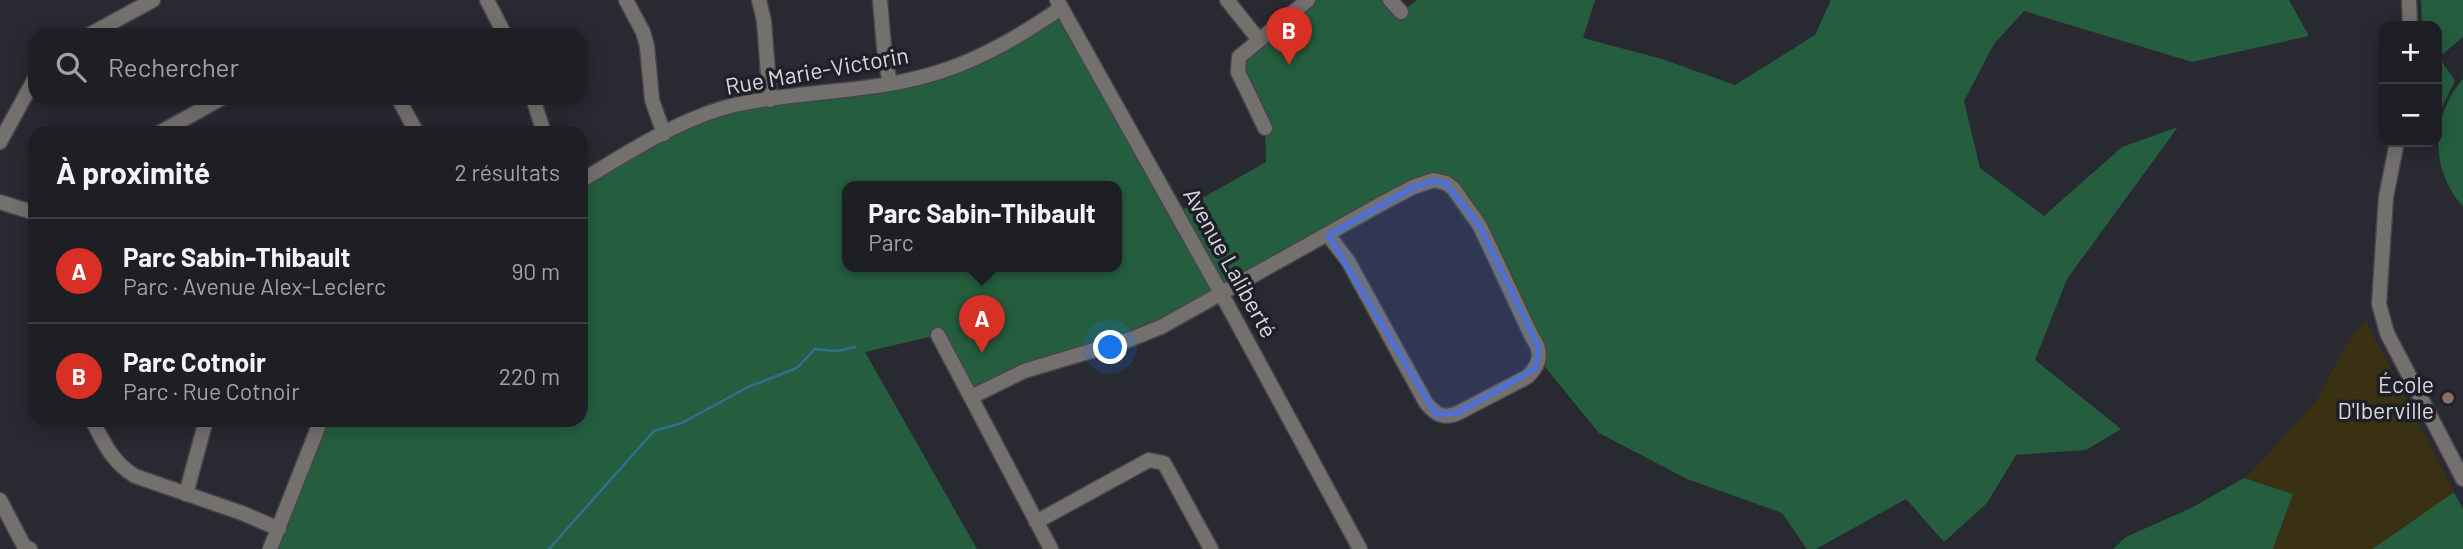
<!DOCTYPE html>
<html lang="fr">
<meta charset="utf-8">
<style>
:root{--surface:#1e1f25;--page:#2b2c32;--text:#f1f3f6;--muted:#a1a2a7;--line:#3c3d42;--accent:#d93025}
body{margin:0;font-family:Barlow,sans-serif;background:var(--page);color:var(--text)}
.controls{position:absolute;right:21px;top:21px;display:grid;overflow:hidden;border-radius:14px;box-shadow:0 4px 18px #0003}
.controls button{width:63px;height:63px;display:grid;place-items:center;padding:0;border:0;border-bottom:2px solid var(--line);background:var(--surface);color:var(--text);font:35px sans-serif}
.you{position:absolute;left:1111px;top:348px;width:24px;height:24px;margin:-18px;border:5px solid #fff;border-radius:50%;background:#1a73e8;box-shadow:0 0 0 10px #1a73e833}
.badge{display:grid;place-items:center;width:46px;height:46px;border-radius:50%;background:var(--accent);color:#fff;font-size:23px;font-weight:700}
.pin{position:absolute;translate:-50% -58px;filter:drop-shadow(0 2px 4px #0008)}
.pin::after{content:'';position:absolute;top:37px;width:24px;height:21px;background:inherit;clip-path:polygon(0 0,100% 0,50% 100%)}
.popup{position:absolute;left:842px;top:181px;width:280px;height:91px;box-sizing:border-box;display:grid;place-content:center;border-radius:14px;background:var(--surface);filter:drop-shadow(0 2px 5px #0005);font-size:23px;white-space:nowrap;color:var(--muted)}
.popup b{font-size:26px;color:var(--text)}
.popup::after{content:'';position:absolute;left:50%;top:100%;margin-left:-14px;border:14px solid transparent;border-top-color:var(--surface)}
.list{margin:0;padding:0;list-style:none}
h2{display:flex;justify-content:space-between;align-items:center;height:91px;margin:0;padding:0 28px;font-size:30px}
h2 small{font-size:23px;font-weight:400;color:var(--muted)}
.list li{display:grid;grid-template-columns:46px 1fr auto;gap:21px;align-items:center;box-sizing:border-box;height:105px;padding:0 28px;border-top:2px solid var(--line)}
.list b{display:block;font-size:26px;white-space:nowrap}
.list p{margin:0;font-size:23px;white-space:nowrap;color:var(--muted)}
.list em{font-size:23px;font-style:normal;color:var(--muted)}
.icon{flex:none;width:38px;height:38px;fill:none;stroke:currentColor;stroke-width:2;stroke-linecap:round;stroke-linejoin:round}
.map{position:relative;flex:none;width:2463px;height:549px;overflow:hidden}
.search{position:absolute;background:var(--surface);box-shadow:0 4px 18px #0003;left:28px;top:28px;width:560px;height:77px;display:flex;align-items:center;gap:18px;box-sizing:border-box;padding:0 24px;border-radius:21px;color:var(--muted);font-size:26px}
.panel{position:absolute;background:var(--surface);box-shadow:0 4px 18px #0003;left:28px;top:126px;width:560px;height:301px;border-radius:21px}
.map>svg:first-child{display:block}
.green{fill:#255e3f;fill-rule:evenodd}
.sand{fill:#393111}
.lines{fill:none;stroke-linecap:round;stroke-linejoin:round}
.stream{stroke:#2e6f90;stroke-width:2.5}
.minor-casing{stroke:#44454d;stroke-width:17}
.minor{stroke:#74706d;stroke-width:14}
.marked{fill:#4c71da;fill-opacity:0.2;stroke:#4c71da;stroke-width:5;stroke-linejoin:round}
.education-dot{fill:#8d6e63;stroke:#1f2027;stroke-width:2.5}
.labels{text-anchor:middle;stroke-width:7;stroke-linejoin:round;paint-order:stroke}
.street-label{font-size:23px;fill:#d8d9df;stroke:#1f2027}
.poi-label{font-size:23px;fill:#d8d9df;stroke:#1f2027;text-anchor:end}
</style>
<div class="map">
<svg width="2463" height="549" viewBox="0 0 2463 549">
<rect width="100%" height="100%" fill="#282931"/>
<path class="green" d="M 1308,0 L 1390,0 L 1401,12 L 1417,0 L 1595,0 L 1583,38 L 1662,59 L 1735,85 L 1815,35 L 1831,0 L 2289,0 L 2309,36 L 2192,62 L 2024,11 L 1994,44 L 1964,101 L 1980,168 L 2044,216 L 2122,147 L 2178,127 L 2067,279 L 2035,360 L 2121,429 L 2086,450 L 2016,455 L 1987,503 L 1944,542 L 1906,499 L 1816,549 L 1807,549 L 1782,513 L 1687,479 L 1599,433 L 1540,361 L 1463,200 L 1434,180 L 1182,316 L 971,397 L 938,335 L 865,352 L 977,549 L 270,549 L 321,420 L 581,420 L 581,181 L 644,142 L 738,104 L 939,72 L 1061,8 L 1176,213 L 1266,162 L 1265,128 L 1239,57 ZM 847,187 L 1117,187 L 1117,267 L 847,267 Z
M 2421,0 L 2463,0 L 2463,37 L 2439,57 L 2455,81 L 2437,117 L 2437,26 L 2422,26 Z
M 2463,79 L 2463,207 C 2430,170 2430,116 2463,79 Z
M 2244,478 L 2293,494 L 2273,549 L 2113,549 L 2126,537 L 2191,508 Z
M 2454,492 L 2463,509 L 2463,549 L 2372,549 Z"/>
<path class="sand" d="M 2366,321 L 2454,492 L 2372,549 L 2273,549 L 2293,494 L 2244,478 L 2251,473 L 2317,400 L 2351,336 Z"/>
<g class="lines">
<path class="stream" d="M 549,549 L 654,431 L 682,423 L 748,387 L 797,368 L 815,349 L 837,351 L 855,347"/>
<g class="minor-casing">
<path id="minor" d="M 487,0 L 505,35
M 626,0 L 643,32 L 647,46 L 652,100 L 664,134
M 759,0 L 764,21 L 770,100
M 880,0 L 885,59 L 890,83
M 1057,0 L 1221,293 L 1360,549
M 1227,0 L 1259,40
M 1390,0 L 1401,12
M 2409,0 L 2410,26
M 89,35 L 153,0
M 398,98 L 417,133
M 533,98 L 544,133
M 1265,128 L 1238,72 L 1239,57 L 1308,0
M 159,133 L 222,98
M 0,142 L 35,78
M 2397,142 L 2386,197 L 2379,304 L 2387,333 L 2463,479
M 581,181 C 628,152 684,116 739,104 C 805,90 874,93 939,72 C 982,59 1025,33 1061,8
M 0,202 L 35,213
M 938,335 L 1051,549
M 971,397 L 1024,371 L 1131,339 L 1161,327 L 1379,205 L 1413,187 L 1434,180 L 1446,183 L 1453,188 L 1480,226 L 1532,337 C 1543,352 1541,364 1527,377 L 1458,413 C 1443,419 1436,415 1426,403 L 1348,261 L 1328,235
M 92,420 C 104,443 112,462 135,476 L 242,513 L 279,529
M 186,494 L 206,420
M 0,500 L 24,546 L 30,549
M 1036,522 L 1149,460 L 1164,463 L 1211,549
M 270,549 L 321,420"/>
</g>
<use href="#minor" class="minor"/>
</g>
<path class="marked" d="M 1434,180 L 1446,183 L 1480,226 L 1539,347 L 1536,368 L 1458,413 L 1436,415 L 1328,235 L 1413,187 Z"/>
<circle class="education-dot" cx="2448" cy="398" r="7"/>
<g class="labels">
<g class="street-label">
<text transform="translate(817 71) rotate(-10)" y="8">Rue Marie-Victorin</text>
<text transform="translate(1230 263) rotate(61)" y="8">Avenue Laliberté</text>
</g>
<g class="poi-label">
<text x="2434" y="393">École<tspan x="2434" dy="26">D'Iberville</tspan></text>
</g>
</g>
</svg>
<div class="controls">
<button>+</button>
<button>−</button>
</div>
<div class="you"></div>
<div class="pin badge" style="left:982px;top:353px">A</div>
<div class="popup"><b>Parc Sabin-Thibault</b>Parc</div>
<div class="pin badge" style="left:1289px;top:65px">B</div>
<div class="search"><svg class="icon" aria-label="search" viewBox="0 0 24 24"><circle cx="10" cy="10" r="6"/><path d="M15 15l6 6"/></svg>Rechercher</div>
<section class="panel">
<h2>À proximité<small>2 résultats</small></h2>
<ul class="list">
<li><span class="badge">A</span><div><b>Parc Sabin-Thibault</b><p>Parc · Avenue Alex-Leclerc</p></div><em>90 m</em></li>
<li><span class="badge">B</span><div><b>Parc Cotnoir</b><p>Parc · Rue Cotnoir</p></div><em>220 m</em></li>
</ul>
</section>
</div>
